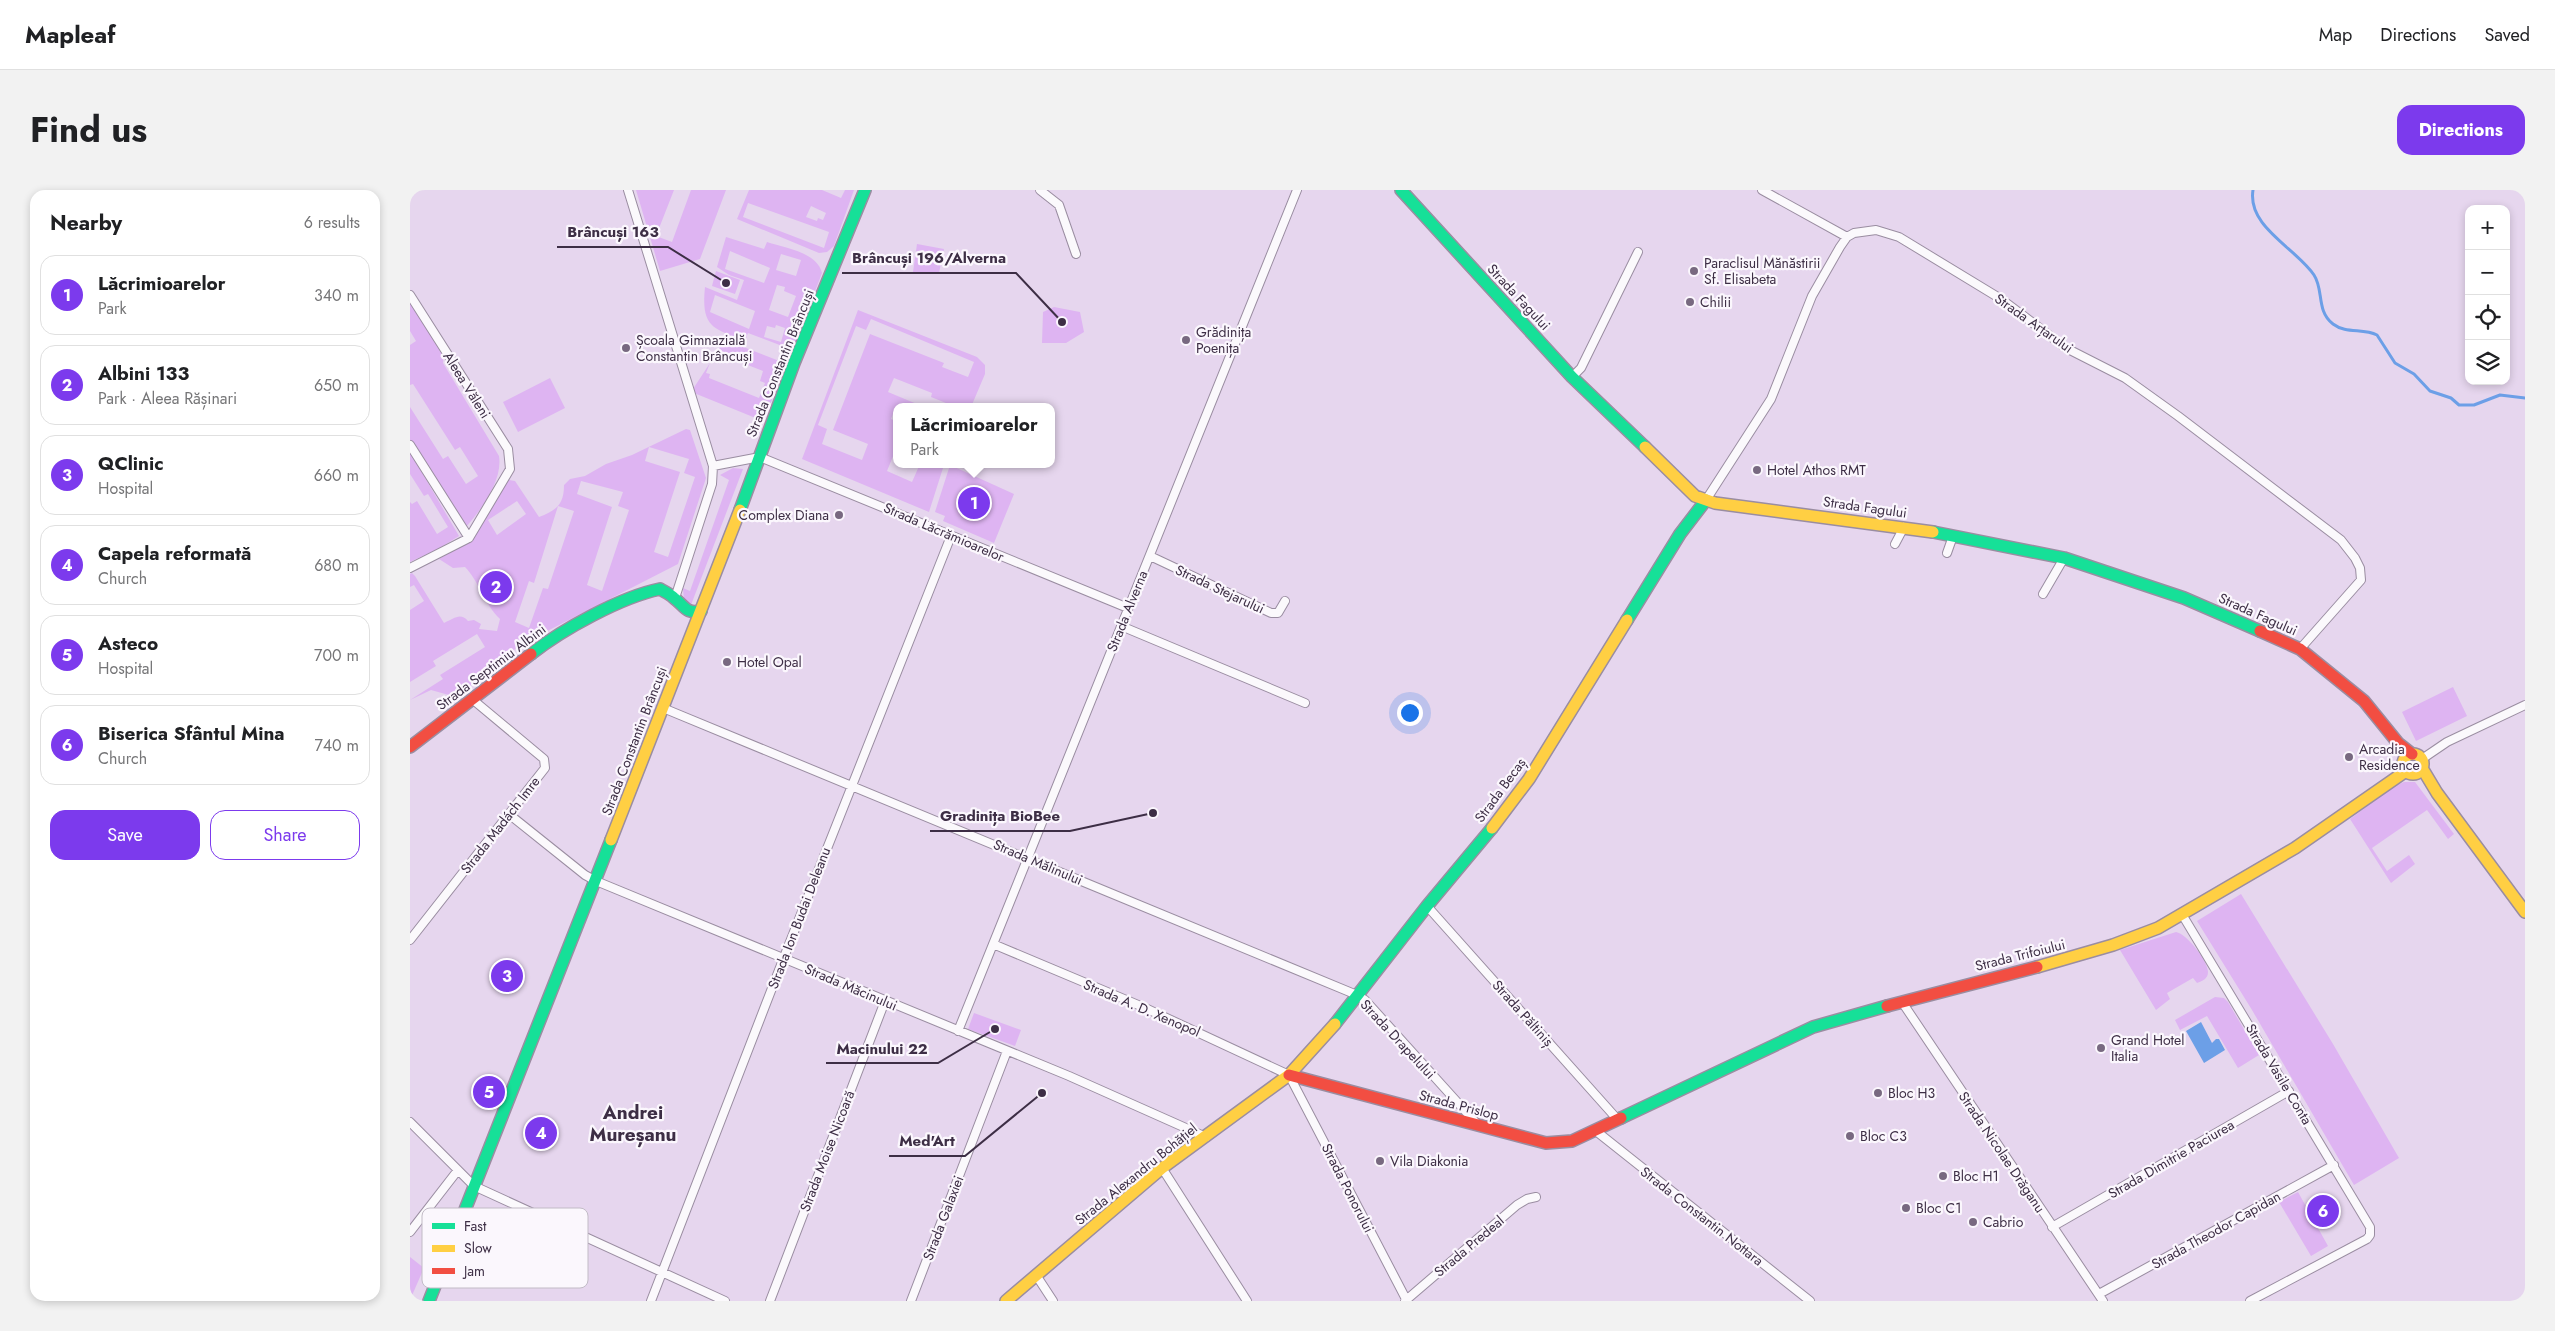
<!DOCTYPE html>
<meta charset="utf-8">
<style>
:root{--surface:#fff;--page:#f2f2f2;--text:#202124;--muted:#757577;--line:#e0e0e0;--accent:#7c3aed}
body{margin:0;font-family:Jost,sans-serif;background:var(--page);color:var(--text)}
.controls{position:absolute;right:15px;top:15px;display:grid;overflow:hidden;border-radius:10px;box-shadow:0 2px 8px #0003}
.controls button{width:45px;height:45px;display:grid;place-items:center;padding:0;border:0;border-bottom:1px solid var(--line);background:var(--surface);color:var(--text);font:25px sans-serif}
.you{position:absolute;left:999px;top:522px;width:18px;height:18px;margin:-12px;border:4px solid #fff;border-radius:50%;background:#1a73e8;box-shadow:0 0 0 8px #1a73e833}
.badge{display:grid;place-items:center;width:32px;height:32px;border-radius:50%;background:var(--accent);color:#fff;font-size:16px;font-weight:700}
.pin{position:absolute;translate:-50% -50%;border:2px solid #fff;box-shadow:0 1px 5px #0006}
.popup{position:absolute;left:483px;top:213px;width:162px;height:65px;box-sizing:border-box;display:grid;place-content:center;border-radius:10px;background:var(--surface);filter:drop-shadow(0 1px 4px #0005);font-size:16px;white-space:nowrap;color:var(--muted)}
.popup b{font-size:19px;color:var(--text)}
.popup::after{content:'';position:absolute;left:50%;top:100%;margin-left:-10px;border:10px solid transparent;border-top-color:var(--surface)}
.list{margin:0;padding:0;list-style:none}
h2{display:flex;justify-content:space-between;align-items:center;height:65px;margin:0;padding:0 20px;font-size:21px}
h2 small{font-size:16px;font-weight:400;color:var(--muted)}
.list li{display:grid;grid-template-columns:32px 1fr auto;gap:15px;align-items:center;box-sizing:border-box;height:80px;margin:0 10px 10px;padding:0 10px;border:1px solid var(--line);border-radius:15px}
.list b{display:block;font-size:19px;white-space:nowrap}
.list p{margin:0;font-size:16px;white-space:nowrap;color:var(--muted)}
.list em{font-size:16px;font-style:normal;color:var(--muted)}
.actions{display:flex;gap:10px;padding:15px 20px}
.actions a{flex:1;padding:11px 0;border:1px solid var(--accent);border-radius:15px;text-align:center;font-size:18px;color:var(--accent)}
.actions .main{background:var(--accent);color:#fff}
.icon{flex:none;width:28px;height:28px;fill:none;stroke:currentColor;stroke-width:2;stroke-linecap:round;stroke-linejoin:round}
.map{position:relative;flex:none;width:2115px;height:1111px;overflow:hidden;border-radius:15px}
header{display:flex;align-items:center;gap:30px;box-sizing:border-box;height:70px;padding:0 25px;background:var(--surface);border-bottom:1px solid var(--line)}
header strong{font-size:24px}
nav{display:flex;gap:28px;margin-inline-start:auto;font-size:18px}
.intro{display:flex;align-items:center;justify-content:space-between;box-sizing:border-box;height:120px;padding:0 30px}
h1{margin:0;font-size:35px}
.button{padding:12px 22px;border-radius:15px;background:var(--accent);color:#fff;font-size:18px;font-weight:700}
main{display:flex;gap:30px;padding:0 30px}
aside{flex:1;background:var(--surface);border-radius:15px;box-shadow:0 2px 8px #0003}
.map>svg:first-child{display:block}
.green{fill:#deb4f2;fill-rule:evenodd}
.water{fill:#6c9fe7}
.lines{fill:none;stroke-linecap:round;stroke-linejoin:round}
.stream{stroke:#6c9fe7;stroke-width:3}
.street-casing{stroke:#9a8da1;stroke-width:10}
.fast-casing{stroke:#9a8da1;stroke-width:14}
.slow-casing{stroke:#9a8da1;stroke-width:14}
.jam-casing{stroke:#9a8da1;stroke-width:14}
.street{stroke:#fbf9fc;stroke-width:8}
.fast{stroke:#16e098;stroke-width:11}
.slow{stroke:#ffcf43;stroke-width:11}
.jam{stroke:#f24e42;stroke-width:11}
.poi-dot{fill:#786980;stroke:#fbf7fd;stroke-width:2}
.labels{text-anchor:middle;stroke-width:4.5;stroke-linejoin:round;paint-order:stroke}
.poi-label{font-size:14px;fill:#3d2e45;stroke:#fbf7fd;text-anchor:start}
.street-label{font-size:14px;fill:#3d2e45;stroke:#fbf7fd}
.district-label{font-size:19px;font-weight:bold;fill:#3d2e45;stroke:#fbf7fd}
.key{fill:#fbf7fd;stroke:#c2bbc6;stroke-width:1}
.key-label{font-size:14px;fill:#3d2e45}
.leader{fill:none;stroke:#3d2e45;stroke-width:2}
.callout-dot{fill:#3d2e45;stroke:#fbf7fd;stroke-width:2}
.callout-label{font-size:15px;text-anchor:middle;font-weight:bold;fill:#3d2e45;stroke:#fbf7fd;stroke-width:4.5;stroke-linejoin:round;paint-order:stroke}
</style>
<header>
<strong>Mapleaf</strong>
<nav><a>Map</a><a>Directions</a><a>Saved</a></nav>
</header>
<div class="intro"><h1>Find us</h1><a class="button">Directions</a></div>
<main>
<aside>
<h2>Nearby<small>6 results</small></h2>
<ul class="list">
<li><span class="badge">1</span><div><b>Lăcrimioarelor</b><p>Park</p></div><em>340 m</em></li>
<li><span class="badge">2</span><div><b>Albini 133</b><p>Park · Aleea Rășinari</p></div><em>650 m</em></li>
<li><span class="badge">3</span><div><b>QClinic</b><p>Hospital</p></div><em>660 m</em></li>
<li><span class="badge">4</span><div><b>Capela reformată</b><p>Church</p></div><em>680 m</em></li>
<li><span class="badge">5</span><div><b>Asteco</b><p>Hospital</p></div><em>700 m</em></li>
<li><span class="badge">6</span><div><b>Biserica Sfântul Mina</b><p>Church</p></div><em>740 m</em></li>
</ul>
<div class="actions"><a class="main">Save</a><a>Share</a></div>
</aside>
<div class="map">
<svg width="2115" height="1111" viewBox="0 0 2115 1111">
<rect width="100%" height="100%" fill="#e6d6ee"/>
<path class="green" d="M 226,0 L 264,0 L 246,46 L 262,52 L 281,0 L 316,0 L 290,69 L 250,81 Z
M 339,0 L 412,0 L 431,8 L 435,0 L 444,0 L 424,56 L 417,62 L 409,63 L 327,29 ZM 338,13 L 419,42 L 414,58 L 333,27 ZM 401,16 L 416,23 L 413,30 L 408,28 L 407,31 L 396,27 Z
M 316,47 L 354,59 L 357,52 C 375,58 407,62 412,83 L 384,157 L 380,159 L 338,143 L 335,150 C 302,139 291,136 295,97 L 327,110 L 334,90 L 319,85 L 307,77 ZM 320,61 L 360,78 L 354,93 L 315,79 ZM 371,64 L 391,70 L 386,86 L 366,80 ZM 367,95 L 375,97 L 374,101 L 386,106 L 378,127 L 359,120 ZM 305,105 L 345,121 L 339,139 L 300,122 ZM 366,135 L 375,138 L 371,152 L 354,147 L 357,136 L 365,138 Z
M 507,54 L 534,59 L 529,83 L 503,82 Z
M 306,81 L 330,90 L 325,104 L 302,96 Z
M 0,108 L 34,162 L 33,173 L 89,266 C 93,290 71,320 56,337 L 47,329 L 0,250 L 0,217 L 33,269 L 38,266 L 56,294 L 68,286 L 50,257 L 45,260 L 3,194 L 0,195 L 0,155 L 6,151 L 0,141 Z
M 644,117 L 670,122 L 674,142 L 656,153 L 632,153 L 633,122 Z
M 448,120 L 567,167 L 575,175 L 575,184 L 561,217 L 546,217 L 521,207 L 522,203 L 484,188 L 478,202 L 514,217 L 486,217 L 486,221 L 484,221 L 481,229 L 486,231 L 486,259 L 477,281 L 502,292 L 510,274 L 526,274 L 533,278 L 519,322 L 392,269 ZM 461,129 L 564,172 L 558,187 L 532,177 L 534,173 L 460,144 L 423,240 L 458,254 L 452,270 L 412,254 L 417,239 L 408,235 L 446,136 L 456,140 Z
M 313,149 L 372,172 L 374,182 L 353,231 L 284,203 L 283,199 L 300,173 L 296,183 L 300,184 L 299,188 L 349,208 L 355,193 L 350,191 L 353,181 L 307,163 Z
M 140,188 L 155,218 L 108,242 L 93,212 Z
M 276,239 L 280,240 L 296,288 L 268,374 L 110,455 L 51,504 L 46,507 L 21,500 L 0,510 L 33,489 L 30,485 L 75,457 L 67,444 L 23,471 L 26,476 L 0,492 L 0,420 L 14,411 L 4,395 L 0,397 L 0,384 L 2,383 L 5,386 L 34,433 C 44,429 50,422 58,431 L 64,430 L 71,434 L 69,439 L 87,441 L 90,429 C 74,414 69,391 55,377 L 43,378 L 29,369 L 61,350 L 94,295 L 99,290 L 105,291 L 129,327 C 147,320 154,314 154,295 L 160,289 L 175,286 L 196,274 L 222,265 ZM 239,257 L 279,269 L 274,283 L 285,287 L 258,367 L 244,362 L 270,282 L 235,271 ZM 171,291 L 213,302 L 208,316 L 219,320 L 192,401 L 177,395 L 202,317 L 167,304 ZM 107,311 L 116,324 L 87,345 L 78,330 ZM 148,316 L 164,321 L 138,399 L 133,398 L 119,438 L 105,432 L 119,391 L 124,393 Z
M 0,262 L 49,346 L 28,359 L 0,372 L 0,312 L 2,314 L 7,311 L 27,344 L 38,337 L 18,304 L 14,306 L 0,284 Z
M 540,275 L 604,304 L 584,353 L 533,331 L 535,326 L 525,322 Z
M 323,278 L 333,279 L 281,415 L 274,411 L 273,398 L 280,401 L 319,290 L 310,285 Z
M 2043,497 L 2057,526 L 2006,551 L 1992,522 Z
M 1994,592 L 2005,592 L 2044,644 L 2038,649 L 2017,620 L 1962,658 L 1977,681 L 1999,665 L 2005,674 L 1981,693 L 1940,629 L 1983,597 Z
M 1831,704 L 1923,854 L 1989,968 L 1944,995 L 1842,820 L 1787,731 Z
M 1766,742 C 1777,744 1798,771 1798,782 C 1798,789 1792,791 1787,793 L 1783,788 L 1757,803 L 1760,809 L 1746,820 L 1710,760 Z
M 1805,807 L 1814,808 L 1818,812 L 1849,865 L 1828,878 L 1797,826 L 1770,840 L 1765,830 Z
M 564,823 L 611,840 L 605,856 L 558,839 Z
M 1888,1002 L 1918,1056 L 1901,1066 L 1869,1012 Z
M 0,1067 L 14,1078 L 0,1110 Z"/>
<path class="water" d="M 1791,832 L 1802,853 L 1806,849 L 1809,849 L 1815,860 L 1794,873 L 1776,841 Z"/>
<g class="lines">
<path class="stream" d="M 1843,0 C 1837,37 1886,58 1904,85 C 1914,100 1906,121 1923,134 C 1936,144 1953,138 1967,145 L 1985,173 L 2004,184 L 2020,201 L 2041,208 L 2049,215 L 2064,215 L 2090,205 L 2115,208"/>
<g class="street-casing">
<path id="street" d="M 218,0 L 303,276 L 302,294 L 265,408
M 630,0 L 649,15 L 666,64
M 1352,0 L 1437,47
M 0,105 L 98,259 L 100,279 L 59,348 L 0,378
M 1162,187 L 1171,178 L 1228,62
M 0,255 L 59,348
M 303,276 L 350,267 L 718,418
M 1296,310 L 1361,209 L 1402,106 L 1430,57 L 1437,47 L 1444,43 L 1466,40 L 1489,47 L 1591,109 L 1656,158 L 1715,188 L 1768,226 L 1931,350 L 1945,368 L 1950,378 L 1951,390 L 1890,459
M 1485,354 L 1494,337
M 1537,363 L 1543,346
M 740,366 L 861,423 L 868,423 L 875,411
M 1633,404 L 1654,368
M 711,436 L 895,513
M 253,518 L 947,805 L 955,810 L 1067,934
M 2012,569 L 2037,552 L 2115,515
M 100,625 L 175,685 L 186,691 L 659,886 L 796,947
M 1017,716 L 1208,930
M 1773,726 L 1960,1037 L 1960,1045 L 1957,1049 L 1840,1111
M 0,750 L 135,578 L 134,569 L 62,509
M 583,754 L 733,817 L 879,885 L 997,1111
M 1492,812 L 1693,1111
M 548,841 L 887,0
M 0,932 L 64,996 L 315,1111
M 1186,941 L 1400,1111
M 752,978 L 837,1111
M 1642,1037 L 1879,901
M 0,1042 L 48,980
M 626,1085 L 643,1111
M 1689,1104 L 1924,975
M 241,1111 L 376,762 L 541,346
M 360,1111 L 475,811
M 501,1111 L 597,861
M 995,1111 L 1107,1015 L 1117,1009 L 1126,1007"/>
</g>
<g class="fast-casing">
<path id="fast" d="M 991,0 L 1162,187 L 1235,257
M 330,320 L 384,173 L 455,0
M 1523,342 L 1654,368 L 1774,408 L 1850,441
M 1217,430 L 1270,344 L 1296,310
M 121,464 C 153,439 211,407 250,399 C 255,402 260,404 264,408 C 275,416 275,424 291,421
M 925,834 L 1017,716 L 1082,638
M 1211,928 L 1403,837 L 1477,816
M 19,1111 L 201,650"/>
</g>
<g class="slow-casing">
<path id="slow" d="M 1235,257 L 1285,306 L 1305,313 L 1523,342
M1993 574a10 10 0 1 1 20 0a10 10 0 1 1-20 0Z
M 2012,578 L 2027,603 L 2115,722
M 1082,638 L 1119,589 L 1217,430
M 201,650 L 330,320
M 1627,777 L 1703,755 L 1748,738 L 1885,658 L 1996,581
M 596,1111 L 752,978 L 879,885 L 925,834"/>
</g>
<g class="jam-casing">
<path id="jam" d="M 1850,441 L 1890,459 L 1954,511 L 1988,553 L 2002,564
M 0,557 L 121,464
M 1477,816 L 1627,777
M 879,885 L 1136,953 L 1162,951 L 1211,928"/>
</g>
<use href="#street" class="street"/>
<use href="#fast" class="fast"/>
<use href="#slow" class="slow"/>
<use href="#jam" class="jam"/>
</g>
<g class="poi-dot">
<circle cx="1284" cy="81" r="5"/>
<circle cx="1280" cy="112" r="5"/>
<circle cx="776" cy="150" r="5"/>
<circle cx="216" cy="158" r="5"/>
<circle cx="1347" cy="280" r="5"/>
<circle cx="429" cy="325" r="5"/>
<circle cx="317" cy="472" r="5"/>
<circle cx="1939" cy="567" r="5"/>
<circle cx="1691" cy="858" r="5"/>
<circle cx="1468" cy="903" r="5"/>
<circle cx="1440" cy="946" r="5"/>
<circle cx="970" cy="971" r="5"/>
<circle cx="1533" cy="986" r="5"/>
<circle cx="1496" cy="1018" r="5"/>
<circle cx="1563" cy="1032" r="5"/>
</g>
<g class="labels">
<g class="poi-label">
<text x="1294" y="78">Paraclisul Mănăstirii<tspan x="1294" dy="16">Sf. Elisabeta</tspan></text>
<text x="1290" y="117">Chilii</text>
<text x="786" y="147">Grădinița<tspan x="786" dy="16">Poenița</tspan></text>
<text x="226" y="155">Școala Gimnazială<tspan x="226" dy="16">Constantin Brâncuși</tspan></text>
<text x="1357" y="285">Hotel Athos RMT</text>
<text x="419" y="330" text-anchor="end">Complex Diana</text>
<text x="327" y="477">Hotel Opal</text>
<text x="1949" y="564">Arcadia<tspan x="1949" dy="16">Residence</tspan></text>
<text x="1701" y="855">Grand Hotel<tspan x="1701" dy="16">Italia</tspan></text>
<text x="1478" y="908">Bloc H3</text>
<text x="1450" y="951">Bloc C3</text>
<text x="980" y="976">Vila Diakonia</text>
<text x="1543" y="991">Bloc H1</text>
<text x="1506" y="1023">Bloc C1</text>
<text x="1573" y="1037">Cabrio</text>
</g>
<g class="street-label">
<text transform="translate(1109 107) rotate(47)" y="5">Strada Fagului</text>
<text transform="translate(1624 133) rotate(35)" y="5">Strada Arțarului</text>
<text transform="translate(370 173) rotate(-68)" y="5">Strada Constantin Brâncuși</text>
<text transform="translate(57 195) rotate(58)" y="5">Aleea Văleni</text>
<text transform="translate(1455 317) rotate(8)" y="5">Strada Fagului</text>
<text transform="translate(534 342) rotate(23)" y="5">Strada Lăcrămioarelor</text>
<text transform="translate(810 399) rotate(25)" y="5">Strada Stejarului</text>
<text transform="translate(717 421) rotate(-68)" y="5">Strada Alverna</text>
<text transform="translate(1848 424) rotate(24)" y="5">Strada Fagului</text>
<text transform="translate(81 477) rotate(-37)" y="5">Strada Septimiu Albini</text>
<text transform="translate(224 551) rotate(-69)" y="5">Strada Constantin Brâncuși</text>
<text transform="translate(1090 600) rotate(-54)" y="5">Strada Becaș</text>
<text transform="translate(90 635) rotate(-52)" y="5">Strada Madách Imre</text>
<text transform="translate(628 672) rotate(23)" y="5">Strada Mălinului</text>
<text transform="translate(389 728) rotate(-69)" y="5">Strada Ion Budai Deleanu</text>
<text transform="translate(1610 765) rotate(-14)" y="5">Strada Trifoiului</text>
<text transform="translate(441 797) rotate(23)" y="5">Strada Măcinului</text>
<text transform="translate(732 818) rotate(23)" y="5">Strada A. D. Xenopol</text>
<text transform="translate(1113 823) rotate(48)" y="5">Strada Păltiniș</text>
<text transform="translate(988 849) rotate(47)" y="5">Strada Drapelului</text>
<text transform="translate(1869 884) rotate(59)" y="5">Strada Vasile Conta</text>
<text transform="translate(1049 915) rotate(15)" y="5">Strada Prislop</text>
<text transform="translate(417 961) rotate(-69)" y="5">Strada Moise Nicoară</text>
<text transform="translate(1592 962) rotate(56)" y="5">Strada Nicolae Drăganu</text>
<text transform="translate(1761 969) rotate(-30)" y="5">Strada Dimitrie Paciurea</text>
<text transform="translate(726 984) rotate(-39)" y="5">Strada Alexandru Bohățiel</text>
<text transform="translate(938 998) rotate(63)" y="5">Strada Ponorului</text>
<text transform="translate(1292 1026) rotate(38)" y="5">Strada Constantin Nottara</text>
<text transform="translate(533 1028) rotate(-69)" y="5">Strada Galaxiei</text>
<text transform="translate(1806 1040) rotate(-29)" y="5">Strada Theodor Capidan</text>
<text transform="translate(1059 1056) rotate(-40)" y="5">Strada Predeal</text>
</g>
<g class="district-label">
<text x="223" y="929">Andrei<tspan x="223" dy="22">Mureșanu</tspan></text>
</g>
</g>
<rect x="12" y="1018" width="166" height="80" rx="8" class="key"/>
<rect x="22" y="1033" width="23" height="6" fill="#16e098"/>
<rect x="22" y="1055" width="23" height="7" fill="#ffcf43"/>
<rect x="22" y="1078" width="23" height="6" fill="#f24e42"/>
<g class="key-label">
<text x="54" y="1041">Fast</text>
<text x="54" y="1063">Slow</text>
<text x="54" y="1086">Jam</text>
</g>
<path class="leader" d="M316 93L258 57H147M652 132L606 83H432M743 623L660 641H520M585 839L528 873H416M632 903L555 966H479"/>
<g class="callout-dot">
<circle cx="316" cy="93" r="5"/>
<circle cx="652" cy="132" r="5"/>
<circle cx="743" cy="623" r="5"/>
<circle cx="585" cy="839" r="5"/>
<circle cx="632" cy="903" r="5"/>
</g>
<g class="callout-label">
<text x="203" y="47">Brâncuși 163</text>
<text x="519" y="73">Brâncuși 196/Alverna</text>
<text x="590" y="631">Gradinița BioBee</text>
<text x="472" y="864">Macinului 22</text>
<text x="517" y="956">Med'Art</text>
</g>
</svg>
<div class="controls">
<button>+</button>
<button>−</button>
<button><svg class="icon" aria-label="locate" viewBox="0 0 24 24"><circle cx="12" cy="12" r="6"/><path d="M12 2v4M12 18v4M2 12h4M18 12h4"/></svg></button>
<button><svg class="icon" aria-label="layers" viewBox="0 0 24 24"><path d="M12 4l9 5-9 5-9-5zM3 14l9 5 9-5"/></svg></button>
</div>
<div class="you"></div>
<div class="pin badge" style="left:564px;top:313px">1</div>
<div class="popup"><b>Lăcrimioarelor</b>Park</div>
<div class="pin badge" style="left:86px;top:397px">2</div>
<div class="pin badge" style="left:97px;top:786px">3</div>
<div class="pin badge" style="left:131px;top:943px">4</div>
<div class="pin badge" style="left:79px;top:902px">5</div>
<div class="pin badge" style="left:1913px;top:1021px">6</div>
</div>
</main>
